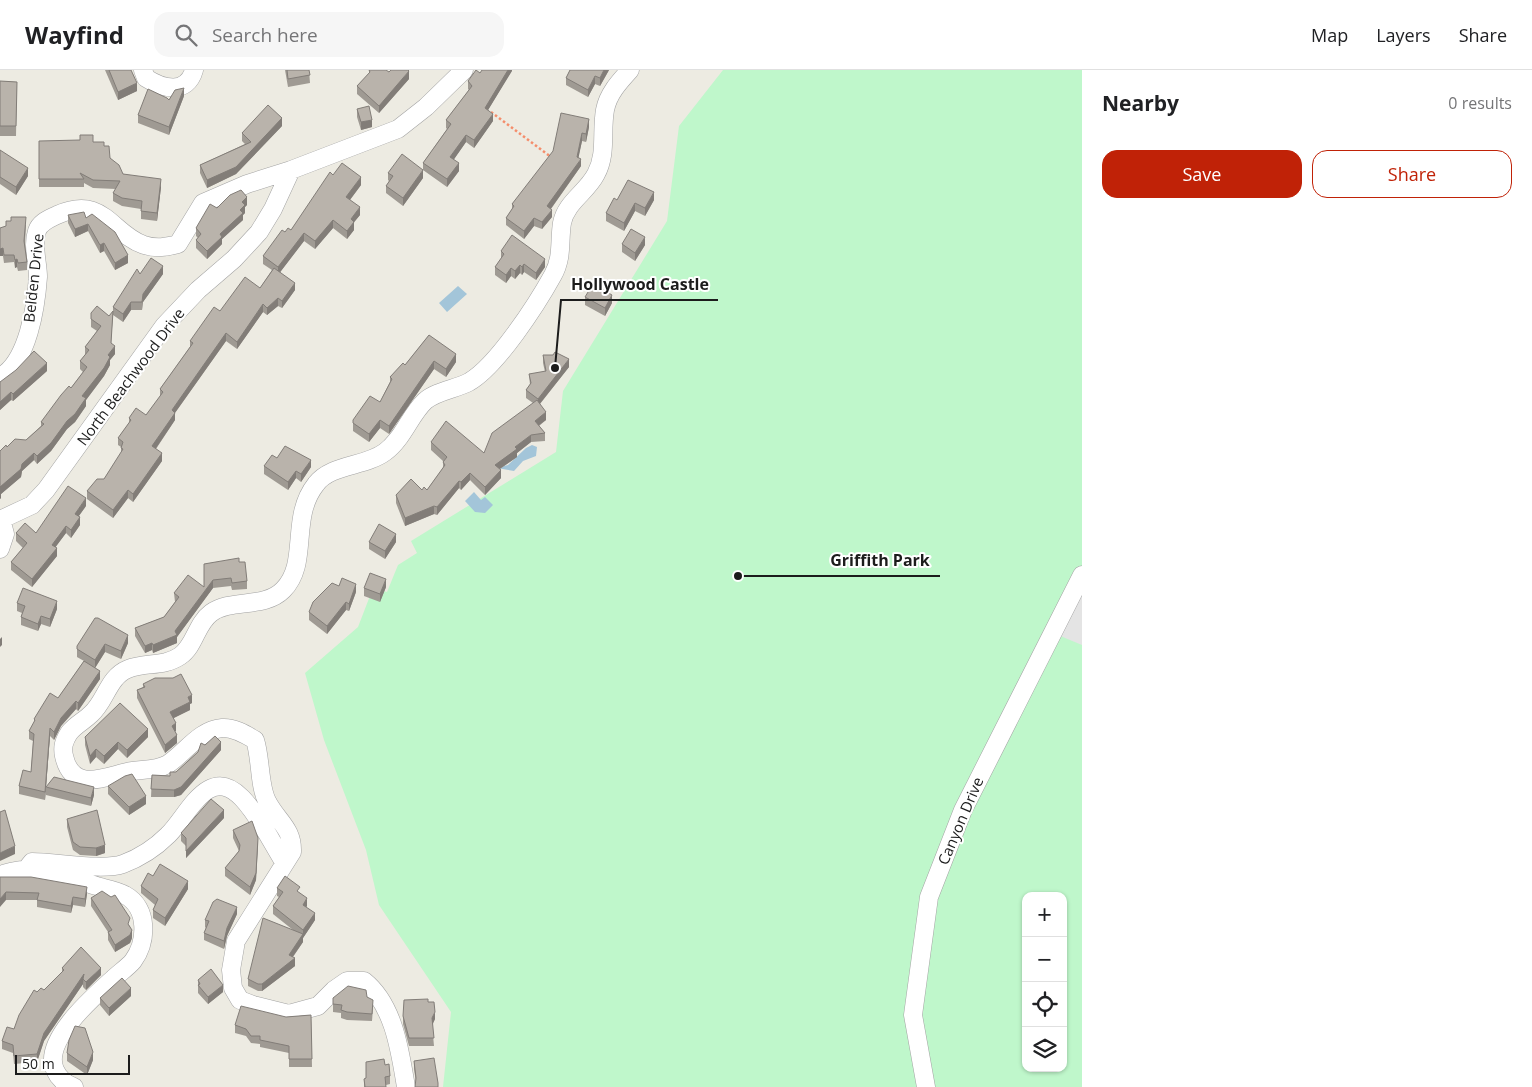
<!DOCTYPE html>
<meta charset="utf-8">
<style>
:root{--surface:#fff;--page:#f6f6f6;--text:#202124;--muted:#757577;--line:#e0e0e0;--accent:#c02207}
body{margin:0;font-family:"Open Sans",sans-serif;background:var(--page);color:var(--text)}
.controls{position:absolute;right:15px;bottom:15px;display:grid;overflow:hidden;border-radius:10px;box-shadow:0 1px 4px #0004}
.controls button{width:45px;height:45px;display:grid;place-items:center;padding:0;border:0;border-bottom:1px solid var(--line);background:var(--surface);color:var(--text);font:25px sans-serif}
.scale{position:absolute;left:15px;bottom:12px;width:115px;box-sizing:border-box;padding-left:5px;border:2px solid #1c1c1c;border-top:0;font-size:14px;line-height:18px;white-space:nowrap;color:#1c1c1c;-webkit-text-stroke:4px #fff;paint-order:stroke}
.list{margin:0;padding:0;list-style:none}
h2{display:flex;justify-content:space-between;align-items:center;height:65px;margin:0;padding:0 20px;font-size:21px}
h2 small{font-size:16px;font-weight:400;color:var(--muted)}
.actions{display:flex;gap:10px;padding:15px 20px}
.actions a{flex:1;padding:11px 0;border:1px solid var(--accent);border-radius:15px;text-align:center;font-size:18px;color:var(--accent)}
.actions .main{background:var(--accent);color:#fff}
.icon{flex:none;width:28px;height:28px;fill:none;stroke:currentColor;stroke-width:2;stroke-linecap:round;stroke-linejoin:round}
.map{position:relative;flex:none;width:1082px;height:1017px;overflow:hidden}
header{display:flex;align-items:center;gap:30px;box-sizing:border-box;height:70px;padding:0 25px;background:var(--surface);border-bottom:1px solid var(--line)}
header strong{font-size:24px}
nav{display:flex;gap:28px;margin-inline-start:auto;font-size:18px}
.search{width:350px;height:45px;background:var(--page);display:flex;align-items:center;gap:12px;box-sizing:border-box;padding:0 18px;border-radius:15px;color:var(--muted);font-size:19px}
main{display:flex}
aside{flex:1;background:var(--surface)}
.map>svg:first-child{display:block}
.park{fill:#bff7cb;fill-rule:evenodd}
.parking{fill:#e4e4e4}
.water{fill:#a3c5d9}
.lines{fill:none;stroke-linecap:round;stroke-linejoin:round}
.minor-casing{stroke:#a3a3a3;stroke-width:19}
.path{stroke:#f48d6b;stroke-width:2.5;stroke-dasharray:2.5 2.5;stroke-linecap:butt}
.minor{stroke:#fff;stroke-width:18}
.wall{fill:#9f9a93}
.shaded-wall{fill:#827d78}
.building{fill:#b9b3ab;stroke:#827d78}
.labels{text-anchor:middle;stroke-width:4;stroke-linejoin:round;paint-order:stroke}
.street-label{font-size:15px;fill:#1c1c1c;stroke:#fff}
.leader{fill:none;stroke:#1c1c1c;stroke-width:2}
.callout-dot{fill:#1c1c1c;stroke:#fff;stroke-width:2}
.callout-label{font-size:16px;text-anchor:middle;font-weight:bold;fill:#1c1c1c;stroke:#fff;stroke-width:4;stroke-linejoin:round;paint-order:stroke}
</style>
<header>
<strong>Wayfind</strong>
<div class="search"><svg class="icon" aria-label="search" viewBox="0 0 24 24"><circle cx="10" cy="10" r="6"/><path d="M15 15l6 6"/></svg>Search here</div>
<nav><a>Map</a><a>Layers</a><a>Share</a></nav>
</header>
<main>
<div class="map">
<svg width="1082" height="1017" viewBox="0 0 1082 1017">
<rect width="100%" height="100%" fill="#edebe2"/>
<path class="park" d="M 723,0 L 1082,0 L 1082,1017 L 443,1017 L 451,942 L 379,835 L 366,780 L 324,670 L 305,603 L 358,557 L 373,518 L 387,522 L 398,495 L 417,483 L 411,471 L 556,382 L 563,321 L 667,151 L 679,56 ZM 1026,826 L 1063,826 L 1063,998 L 1026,998 Z"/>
<path class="parking" d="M 1082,518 L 1082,575 L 1058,565 Z"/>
<path class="water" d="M 458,216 L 467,224 L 447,242 L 439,233 Z
M 532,375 L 537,377 L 536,386 L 523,391 L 514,401 L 497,398 L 508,395 L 526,378 Z
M 474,422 L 481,430 L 485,427 L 493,435 L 485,443 L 475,442 L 465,431 Z"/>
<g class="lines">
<g class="minor-casing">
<path id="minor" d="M 143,0 L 146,8 C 163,19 187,25 194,0
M 0,307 C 28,292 36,236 38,207 C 38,192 32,176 37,161 C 40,152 49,149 57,145 C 104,124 111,164 144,175 C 157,179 166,177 178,174 L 203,133 L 247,114 L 291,100
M 0,450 L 32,435 L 46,420 L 164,256 L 198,220 L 234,189 L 259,162 L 273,139 L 291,100 L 398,59 L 426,37 L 464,0
M 0,479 L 5,464 L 1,449
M 28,797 L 32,792 C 56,792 103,801 123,794 C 139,788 156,777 168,765 C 188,746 208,693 242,728 C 259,746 271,771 284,792
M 0,805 C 8,803 17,799 26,800 C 48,800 78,811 100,817 C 108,819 118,821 125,825 C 149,838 147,872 133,891 C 127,898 119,903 113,909 C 93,927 42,971 55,1000 C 59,1009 65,1014 74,1017
M 406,1017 C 400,981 394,935 364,911 L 347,911 L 334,920 L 318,936 L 289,944 L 253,935 L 240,930 L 233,918 L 231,900 L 236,871 L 292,782 C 293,758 277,751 267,731 C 259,716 261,688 255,670 C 245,664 233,657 222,658 C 199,660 186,682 168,694 C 156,701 140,699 127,702 C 102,708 72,722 64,686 C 62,677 64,671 69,663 C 75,655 84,651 91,644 C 106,631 108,607 128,599 C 145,592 164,597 180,586 C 195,576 196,554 211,543 C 232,528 264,539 283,520 C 310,493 289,448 316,414 C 331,394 365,397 385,382 C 403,369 410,345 425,331 C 436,321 456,319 469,312 C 497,296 537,234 553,205 C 563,187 559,171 562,153 C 566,132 587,122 596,104 C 607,84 601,62 605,40 C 608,24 619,12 630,0
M 926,1017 L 913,945 L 929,827 L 963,740 L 1082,505"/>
</g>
<path class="path" d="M 491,42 L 551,87"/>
<use href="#minor" class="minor"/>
</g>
<path class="wall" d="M 105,0 L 131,0 L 137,21 L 118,30 Z
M 285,0 L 309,0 L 310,13 L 288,17 Z
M 369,0 L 389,2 L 409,9 L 379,43 L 357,24 L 357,16 L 369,4 Z
M 512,0 L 488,40 L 493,51 L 474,78 L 466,72 L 454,89 L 459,101 L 447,117 L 423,100 L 423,93 L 447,59 L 446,58 L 446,50 L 469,20 L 468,19 L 468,11 L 480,3 Z
M 570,0 L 609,0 L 600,16 L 595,14 L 588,27 L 566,15 L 566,8 Z
M 0,11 L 17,12 L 16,66 L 0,66 Z
M 184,26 L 169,65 L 138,53 L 138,45 Z
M 357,39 L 372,57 L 361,60 L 357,47 Z
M 589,49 L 589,57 L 586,72 L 582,71 L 578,88 L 581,96 L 551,139 L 552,147 L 542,159 L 534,156 L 524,169 L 506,155 L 506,148 L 512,139 L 512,134 Z
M 282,56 L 236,104 L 207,118 L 200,103 L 200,95 L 245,74 L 242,71 L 242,63 Z
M 39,71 L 93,72 L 104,76 L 110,88 L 123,104 L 161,117 L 157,151 L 141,149 L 141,139 L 122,136 L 113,131 L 113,123 L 116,119 L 93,118 L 84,113 L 84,117 L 39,117 Z
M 0,80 L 28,106 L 16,125 L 0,114 Z
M 388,103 L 423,108 L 403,136 L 386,123 L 386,116 L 389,111 L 388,110 Z
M 333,105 L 361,115 L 350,130 L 360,145 L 354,152 L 354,160 L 347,169 L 333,158 L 315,179 L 304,171 L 280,202 L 295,220 L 282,238 L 278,236 L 267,245 L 263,242 L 237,279 L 226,271 L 175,343 L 175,350 L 156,379 L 162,391 L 133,432 L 128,428 L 113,448 L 87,429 L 87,421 L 104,409 L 121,383 L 121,377 L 118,375 L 118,368 L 129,353 L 129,348 L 146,345 L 160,327 L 160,319 L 190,277 L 190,271 L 220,241 L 260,218 L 272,200 L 263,194 L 263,186 L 285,162 L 291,160 Z
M 617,130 L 654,130 L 645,146 L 635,141 L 624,161 L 606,151 L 606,143 Z
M 247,135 L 245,137 L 245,143 L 243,145 L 243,150 L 222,169 L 222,174 L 207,189 L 196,178 L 196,170 L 198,168 L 196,166 L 196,158 L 217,138 Z
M 68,145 L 86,148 L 128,193 L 115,200 L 104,181 L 100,183 L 88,161 L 75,167 L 68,153 Z
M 26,155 L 25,174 L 27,192 L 27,200 L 18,201 L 17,197 L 15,198 L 14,192 L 4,193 L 3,186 L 0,158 Z
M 622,174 L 645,175 L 635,191 L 622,182 Z
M 501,181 L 545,197 L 536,210 L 524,202 L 522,205 L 520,203 L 515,209 L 511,206 L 506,213 L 495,205 L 495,197 L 501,189 Z
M 140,204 L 163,204 L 143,232 L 142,240 L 131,240 L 123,252 L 113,245 L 111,273 L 115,284 L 110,290 L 110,295 L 104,306 L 86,330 L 86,336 L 75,352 L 67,359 L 51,381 L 37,394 L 34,390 L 22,401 L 21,407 L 1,424 L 1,428 L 0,429 L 7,377 L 26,370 L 41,356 L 41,352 L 71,318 L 83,302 L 80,299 L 80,291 L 85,285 L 85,277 L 97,261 L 91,257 L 91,243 L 109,246 L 113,241 L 113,237 Z
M 585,227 L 612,233 L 605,246 L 585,235 Z
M 429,265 L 456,292 L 446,307 L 434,299 L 389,364 L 380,358 L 369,372 L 353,361 L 353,350 L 380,332 L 390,312 L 390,307 L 405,295 Z
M 543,285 L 569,297 L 540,334 L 546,350 L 539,356 L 545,363 L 545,371 L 531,372 L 517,383 L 517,387 L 500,399 L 501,408 L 485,425 L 470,410 L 461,420 L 459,418 L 437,445 L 434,444 L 405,456 L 396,433 L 396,425 L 422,420 L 427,420 L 443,398 L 443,391 L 431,380 L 431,372 L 484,383 L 533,333 L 526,328 L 526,320 L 530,315 L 529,304 L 545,302 L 543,293 Z
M 47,301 L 13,331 L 11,330 L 0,340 L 0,312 Z
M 264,396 L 311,397 L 301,412 L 296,408 L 288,420 L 264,404 Z
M 86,436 L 79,446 L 80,455 L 71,468 L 66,463 L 55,477 L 57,486 L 32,517 L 11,500 L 11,492 L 23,478 L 16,471 L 16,463 L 36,463 Z
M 369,472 L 396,472 L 385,489 L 369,479 Z
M 239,492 L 247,511 L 247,519 L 232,520 L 231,516 L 213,518 L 177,567 L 177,573 L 153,583 L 152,580 L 145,583 L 135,566 L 135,558 L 164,547 L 175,532 L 174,523 L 204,517 L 204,494 Z
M 386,517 L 380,532 L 364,526 L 364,518 Z
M 356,522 L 349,541 L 346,540 L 327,564 L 309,550 L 309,542 Z
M 17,533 L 57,539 L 50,557 L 41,554 L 38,561 L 21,555 L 21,547 L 22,543 L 17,541 Z
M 128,573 L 121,589 L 105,582 L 95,598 L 100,609 L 78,641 L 76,639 L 61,656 L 54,670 L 50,666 L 45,730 L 19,724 L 19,716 L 31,702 L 33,671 L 29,669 L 29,661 L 34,653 L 34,649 L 58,628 L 84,591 L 77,587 L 77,576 Z
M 143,614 L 192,633 L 190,634 L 190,640 L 173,648 L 176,661 L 175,661 L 177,673 L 165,683 L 137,628 L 137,620 L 143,617 Z
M 85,667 L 148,667 L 127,688 L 118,679 L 104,694 L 96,687 L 90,694 L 85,675 Z
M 205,675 L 221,680 L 181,725 L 174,727 L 151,727 L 152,705 L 170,706 L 176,702 Z
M 108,716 L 146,734 L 129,745 L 108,724 Z
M 46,717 L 94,725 L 91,736 L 46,725 Z
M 224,748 L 186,788 L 186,776 L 181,771 L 181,763 Z
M 67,749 L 105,783 L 96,786 L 80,785 L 73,780 L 67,757 Z
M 233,760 L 258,776 L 256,810 L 250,825 L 225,806 L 225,798 L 239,781 L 233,768 Z
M 153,806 L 188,819 L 165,856 L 153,848 L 153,840 L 155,835 L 141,823 L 141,816 Z
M 0,807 L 87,824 L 85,837 L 73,835 L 71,843 L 37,837 L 37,830 L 6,830 Z
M 277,818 L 300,823 L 307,836 L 306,837 L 315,850 L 303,868 L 303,872 L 293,887 L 295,896 L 262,921 L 258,921 L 248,916 L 248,909 L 293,860 L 273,844 L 273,836 L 279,827 L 277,826 Z
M 91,828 L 130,856 L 132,868 L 130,873 L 115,882 L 108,870 L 108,862 L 91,836 Z
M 237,844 L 227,866 L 224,879 L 204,870 L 204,863 L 206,858 L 205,857 L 205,850 Z
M 62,898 L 101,905 L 86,920 L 83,917 L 83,914 L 44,971 L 37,992 L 14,994 L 13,983 L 2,979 L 2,971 L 14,959 L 37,922 L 44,920 L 62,903 Z
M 198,910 L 223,922 L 208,934 L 198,923 Z
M 131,926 L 109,946 L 100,935 L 100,928 Z
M 367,927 L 373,938 L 372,951 L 347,950 L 341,948 L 341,943 L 333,942 L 333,934 Z
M 428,932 L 435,949 L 432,954 L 434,976 L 409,976 L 403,954 L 403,946 Z
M 311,945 L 312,997 L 289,997 L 289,983 L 260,977 L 260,974 L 251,973 L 246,966 L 235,963 L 235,955 L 286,947 Z
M 67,983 L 93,990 L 87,1005 L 67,991 Z
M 414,991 L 438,1017 L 416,1012 L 414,999 Z
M 385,995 L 390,1006 L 390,1014 L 386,1015 L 386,1017 L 364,1017 L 364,1009 L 366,1008 Z"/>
<path class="shaded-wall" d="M 508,0 L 512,0 L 512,1 L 485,45 L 485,38 Z
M 604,0 L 609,0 L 600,16 L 600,8 Z
M 409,1 L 409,9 L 379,43 L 379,36 Z
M 595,6 L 595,14 L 588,27 L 588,20 Z
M 137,13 L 137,21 L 118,30 L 118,22 Z
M 184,18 L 184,26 L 169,65 L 169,57 Z
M 493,44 L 493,51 L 474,78 L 474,70 Z
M 282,48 L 282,56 L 236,104 L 207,118 L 207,110 Z
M 589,49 L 589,57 L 586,72 L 586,64 Z
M 372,50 L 372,57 L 361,60 L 361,52 Z
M 582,63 L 582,71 L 577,95 L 581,89 L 581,96 L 547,144 L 547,136 L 577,87 Z
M 466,65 L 466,72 L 450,95 L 450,87 Z
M 459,93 L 459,101 L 447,117 L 447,109 Z
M 28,98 L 28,106 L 16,125 L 16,117 Z
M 423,100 L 423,108 L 403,136 L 403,128 Z
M 361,107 L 361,115 L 346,135 L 346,127 Z
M 161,109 L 161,117 L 157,151 L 157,143 Z
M 654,122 L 654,130 L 645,146 L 645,138 Z
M 247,127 L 247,135 L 245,137 L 245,143 L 243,145 L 243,150 L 222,169 L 222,174 L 207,189 L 207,181 L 220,164 L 240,140 L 242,132 Z
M 635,133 L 635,141 L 624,161 L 624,153 Z
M 360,137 L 360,145 L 351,156 L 354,152 L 354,160 L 347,169 L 347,161 L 351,149 Z
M 552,140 L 552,147 L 542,159 L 542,152 Z
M 534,148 L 534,156 L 524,169 L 524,161 Z
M 333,150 L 333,158 L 315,179 L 315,171 Z
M 88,154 L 88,161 L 75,167 L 75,159 Z
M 304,163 L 304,171 L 278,205 L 278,197 Z
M 645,167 L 645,175 L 635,191 L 635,183 Z
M 104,173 L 104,181 L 100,183 L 100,175 Z
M 3,178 L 3,186 L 0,186 L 0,179 Z
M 128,185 L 128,193 L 115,200 L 115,193 Z
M 17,189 L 17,197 L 15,198 L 15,190 Z
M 545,189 L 545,197 L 536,210 L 536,203 Z
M 524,194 L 524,202 L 522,205 L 522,197 Z
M 520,195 L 520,203 L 515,209 L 515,201 Z
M 163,196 L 163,204 L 143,232 L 142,240 L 143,224 Z
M 511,198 L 511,206 L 506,213 L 506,205 Z
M 295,213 L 295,220 L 282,238 L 282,231 Z
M 612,225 L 612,233 L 605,246 L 605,238 Z
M 278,228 L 278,236 L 267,245 L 267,238 Z
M 131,232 L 131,240 L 123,252 L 123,244 Z
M 263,234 L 263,242 L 237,279 L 237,272 Z
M 226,263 L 226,271 L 172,347 L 172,340 Z
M 115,276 L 115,284 L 110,290 L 110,295 L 104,306 L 86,330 L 86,336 L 75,352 L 67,359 L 51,381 L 37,394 L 37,386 L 82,326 L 108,285 Z
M 456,284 L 456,292 L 446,307 L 446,299 Z
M 569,289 L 569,297 L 538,336 L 538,329 Z
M 434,291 L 434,299 L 389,364 L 389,356 Z
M 47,293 L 47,301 L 13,331 L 13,324 Z
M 11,322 L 11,330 L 0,340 L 0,332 Z
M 546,342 L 546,350 L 535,358 L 535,351 Z
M 175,343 L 175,350 L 152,384 L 152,376 Z
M 380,350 L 380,358 L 369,372 L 369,364 Z
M 531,365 L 531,372 L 517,383 L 517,387 L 495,402 L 495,395 L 515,377 Z
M 34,383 L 34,390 L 22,401 L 21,407 L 1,424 L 1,428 L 0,429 L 0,417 L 22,394 Z
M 162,383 L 162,391 L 133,432 L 133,424 Z
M 311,390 L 311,397 L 301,412 L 301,404 Z
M 501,400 L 501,408 L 485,425 L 485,417 Z
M 296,401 L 296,408 L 288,420 L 288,412 Z
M 470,403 L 470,410 L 461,420 L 461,412 Z
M 459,411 L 459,418 L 437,445 L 437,437 Z
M 128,420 L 128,428 L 113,448 L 113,440 Z
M 86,428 L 86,436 L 75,451 L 75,444 Z
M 434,436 L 434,444 L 405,456 L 405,448 Z
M 80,447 L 80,455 L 71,468 L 71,460 Z
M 66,456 L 66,463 L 52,482 L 52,475 Z
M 396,464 L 396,472 L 385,489 L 385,481 Z
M 57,478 L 57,486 L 32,517 L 32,509 Z
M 386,509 L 386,517 L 380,532 L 380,524 Z
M 213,510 L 213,518 L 177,567 L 177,573 L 153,583 L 153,575 L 175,561 Z
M 356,514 L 356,522 L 349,541 L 349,534 Z
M 57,531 L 57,539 L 50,557 L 50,549 Z
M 346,532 L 346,540 L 327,564 L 327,556 Z
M 41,546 L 41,554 L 38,561 L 38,554 Z
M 128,565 L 128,573 L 121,589 L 121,581 Z
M 2,567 L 2,575 L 0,577 L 0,569 Z
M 152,573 L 152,580 L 145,583 L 145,576 Z
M 105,574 L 105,582 L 95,598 L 95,590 Z
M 100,601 L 100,609 L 78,641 L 78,633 Z
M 192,625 L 192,633 L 190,634 L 190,640 L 170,650 L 170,642 L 188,627 Z
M 76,631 L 76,639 L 61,656 L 54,670 L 54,662 L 61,648 Z
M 176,653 L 176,661 L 172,663 L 172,656 Z
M 50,658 L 50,666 L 45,730 L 45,722 Z
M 148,659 L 148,667 L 127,688 L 127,680 Z
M 177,665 L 177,673 L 165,683 L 165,675 Z
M 118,672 L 118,679 L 104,694 L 104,686 Z
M 221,672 L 221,680 L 181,725 L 174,727 L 174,720 Z
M 96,679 L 96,687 L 90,694 L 90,686 Z
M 94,717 L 94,725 L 91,736 L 91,728 Z
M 146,726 L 146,734 L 129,745 L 129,737 Z
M 224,740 L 224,748 L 186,788 L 186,781 Z
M 258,768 L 256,810 L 250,825 L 250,817 Z
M 105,775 L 105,783 L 96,786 L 96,778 Z
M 15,776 L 15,784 L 0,791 L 0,783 Z
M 188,811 L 188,819 L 165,856 L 165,848 Z
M 87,817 L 87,824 L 85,837 L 85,829 Z
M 6,822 L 6,830 L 0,837 L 0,829 Z
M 73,827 L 73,835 L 71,843 L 71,836 Z
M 307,828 L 307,836 L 303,842 L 303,835 Z
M 237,837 L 237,844 L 227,866 L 224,879 L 224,871 L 227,858 Z
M 315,843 L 315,850 L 303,868 L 303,860 Z
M 132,860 L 132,868 L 130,873 L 115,882 L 115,875 Z
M 303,864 L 303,872 L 289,892 L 289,885 Z
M 295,888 L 295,896 L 262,921 L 262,914 Z
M 101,898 L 101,905 L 86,920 L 86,912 Z
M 84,904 L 83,914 L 44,971 L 37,992 L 37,984 L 44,963 Z
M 223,915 L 223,922 L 208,934 L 208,927 Z
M 131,918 L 131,926 L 109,946 L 109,938 Z
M 435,942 L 435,949 L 432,956 L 432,948 Z
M 93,982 L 93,990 L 87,1005 L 87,997 Z"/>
<path class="building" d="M 109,0 L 131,0 L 137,13 L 118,22 Z
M 287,0 L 309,0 L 310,5 L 288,9 Z
M 369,0 L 386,0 L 389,2 L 391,0 L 408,0 L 409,1 L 379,36 L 357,16 L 370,2 Z
M 476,0 L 480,3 L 482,0 L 508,0 L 485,38 L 493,44 L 474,70 L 466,65 L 450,87 L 459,93 L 447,109 L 423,93 L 451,54 L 446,50 L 472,16 L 468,11 Z
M 570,0 L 604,0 L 600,8 L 595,6 L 588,20 L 566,8 Z
M 0,11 L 17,12 L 16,56 L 0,56 Z
M 184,18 L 169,57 L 138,45 L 148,19 L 167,28 L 169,30 L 175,20 Z
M 268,35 L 282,48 L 236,97 L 207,110 L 200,95 L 251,72 L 242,63 Z
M 369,36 L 372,50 L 361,52 L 357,39 Z
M 561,43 L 589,49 L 586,64 L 582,63 L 577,87 L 581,89 L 547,136 L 552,140 L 542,152 L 534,148 L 524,161 L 506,148 L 514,136 L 512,134 L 553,81 Z
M 80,65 L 93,65 L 93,72 L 104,72 L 104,76 L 109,76 L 110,88 L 119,95 L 123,104 L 161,109 L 157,143 L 141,141 L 142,131 L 122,128 L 113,123 L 120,111 L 93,110 L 80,103 L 84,109 L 39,109 L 39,71 L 80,70 Z
M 0,80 L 28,98 L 16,117 L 0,107 Z
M 402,84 L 423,100 L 403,128 L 386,116 L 393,106 L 388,103 Z
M 342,93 L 361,107 L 346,127 L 360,137 L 351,149 L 354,152 L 347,161 L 333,150 L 315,171 L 304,163 L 278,197 L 263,186 L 282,160 L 285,162 L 288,158 L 291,160 L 330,102 L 333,105 Z
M 628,110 L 654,122 L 645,138 L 635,133 L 624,153 L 606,143 L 614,128 L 617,130 Z
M 241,120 L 247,127 L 242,132 L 245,135 L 240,140 L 243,143 L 220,164 L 222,167 L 207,181 L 196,170 L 201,164 L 196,158 L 210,134 L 217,138 L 230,125 Z
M 84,142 L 86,148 L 92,144 L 115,162 L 128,185 L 115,193 L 104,173 L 100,175 L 88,154 L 75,159 L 68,145 Z
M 11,147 L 26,147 L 24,171 L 27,192 L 18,193 L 17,189 L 15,190 L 14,185 L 4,185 L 3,178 L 0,179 L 0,158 L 6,156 L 6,151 L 11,151 Z
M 631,159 L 645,167 L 635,183 L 622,174 Z
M 512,165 L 545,189 L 536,203 L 524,194 L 522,197 L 520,195 L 515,201 L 511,198 L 506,205 L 495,197 L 504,184 L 501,181 Z
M 151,188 L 163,196 L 143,224 L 142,232 L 131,232 L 123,244 L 113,237 L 137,199 L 140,204 Z
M 274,198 L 295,213 L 282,231 L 278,228 L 267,238 L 263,234 L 237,272 L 226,263 L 172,340 L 175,343 L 152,376 L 162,383 L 133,424 L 128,420 L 113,440 L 87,421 L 97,409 L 104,409 L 123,379 L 121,378 L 123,372 L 118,368 L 131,350 L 129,348 L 136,338 L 146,345 L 163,322 L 160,319 L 193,273 L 190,271 L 214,237 L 220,241 L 245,207 L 260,218 Z
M 593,214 L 612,225 L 605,238 L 585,227 Z
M 97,236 L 109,246 L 113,241 L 111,273 L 115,276 L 108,285 L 110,287 L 104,298 L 82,326 L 86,328 L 75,344 L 67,351 L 51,373 L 37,386 L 34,383 L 22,394 L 21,399 L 0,417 L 0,381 L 6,375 L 7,377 L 15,369 L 26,370 L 44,354 L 41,352 L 61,325 L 69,316 L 71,318 L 87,297 L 80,291 L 89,280 L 85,277 L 101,256 L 91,249 L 91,243 Z
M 429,265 L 456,284 L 446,299 L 434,291 L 389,356 L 380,350 L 369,364 L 353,353 L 353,350 L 370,326 L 380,332 L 392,309 L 390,307 L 403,293 L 405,295 Z
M 34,281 L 47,293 L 13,324 L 11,322 L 0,332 L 0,312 L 16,300 Z
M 555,282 L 569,289 L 538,329 L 526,320 L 531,313 L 529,304 L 546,301 L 543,285 L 553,285 Z
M 537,330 L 546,342 L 535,351 L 545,363 L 531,365 L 515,377 L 517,379 L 495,395 L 501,400 L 485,417 L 470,403 L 461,412 L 459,411 L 437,437 L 434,436 L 405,448 L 396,425 L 411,409 L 422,420 L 424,417 L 427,420 L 445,395 L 443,392 L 447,387 L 431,372 L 446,351 L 484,383 L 492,363 Z
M 285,376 L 311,390 L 301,404 L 296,401 L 288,412 L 264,396 L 272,385 L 277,388 Z
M 68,416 L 86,428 L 75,444 L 80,447 L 71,460 L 66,456 L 52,475 L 57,478 L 32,509 L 11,492 L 27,473 L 16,463 L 25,453 L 36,463 Z
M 379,454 L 396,464 L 385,481 L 369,472 Z
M 239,488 L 239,492 L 245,492 L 247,511 L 232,513 L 231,508 L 213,510 L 175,561 L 177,565 L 153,575 L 152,573 L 145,576 L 135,558 L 164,547 L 179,527 L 174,523 L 188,505 L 204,517 L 204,494 Z
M 370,503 L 386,509 L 380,524 L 364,518 Z
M 342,508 L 356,514 L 349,534 L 346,532 L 327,556 L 309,542 L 313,532 L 332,513 L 339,516 Z
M 23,518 L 57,531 L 50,549 L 41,546 L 38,554 L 21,547 L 25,536 L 17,533 Z
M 95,548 L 98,548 L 128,565 L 121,581 L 105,574 L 95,590 L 77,579 L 77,576 Z
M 84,591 L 100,601 L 78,633 L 76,631 L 61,648 L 54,662 L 50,658 L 45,722 L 19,716 L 23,700 L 31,702 L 34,664 L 29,661 L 35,650 L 34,649 L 50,623 L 58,628 Z
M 181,604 L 192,625 L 188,627 L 190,632 L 170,642 L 176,653 L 172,656 L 177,665 L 165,675 L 137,620 L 145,617 L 143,614 L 155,608 L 173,608 Z
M 120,633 L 148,659 L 127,680 L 118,672 L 104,686 L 96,679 L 90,686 L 85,667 Z
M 215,666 L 221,672 L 181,717 L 174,720 L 151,719 L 152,705 L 170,706 L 170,702 L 176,702 L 198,682 L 201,673 L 205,675 Z
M 132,704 L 146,726 L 129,737 L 108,716 L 125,706 Z
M 54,707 L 94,717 L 91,728 L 46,717 Z
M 211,729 L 224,740 L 186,781 L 186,768 L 181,763 Z
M 5,740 L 15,776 L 0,783 L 0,742 Z
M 97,740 L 105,775 L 96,778 L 80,777 L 73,772 L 67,749 Z
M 252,751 L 258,768 L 256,803 L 250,817 L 225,798 L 239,781 L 240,775 L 233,760 Z
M 160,794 L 188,811 L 165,848 L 153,840 L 158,829 L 141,816 L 148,803 L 153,806 Z
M 285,806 L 300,817 L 297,821 L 307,828 L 303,835 L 315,843 L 303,860 L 273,836 L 283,822 L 277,818 Z
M 0,807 L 31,807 L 87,817 L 85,829 L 73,827 L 71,836 L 37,830 L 39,823 L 6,822 L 0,829 Z
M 102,821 L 111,827 L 115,825 L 130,848 L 128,854 L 132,860 L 130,865 L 115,875 L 108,862 L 112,860 L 91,828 Z
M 217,829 L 237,837 L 227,858 L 224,871 L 204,863 L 209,851 L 205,850 L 213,832 Z
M 263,848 L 303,864 L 289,885 L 295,888 L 262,914 L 258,914 L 248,909 Z
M 81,877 L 101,898 L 86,912 L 83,909 L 84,904 L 44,963 L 37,984 L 14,986 L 13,975 L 2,971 L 7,957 L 14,959 L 19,945 L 34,920 L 37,922 L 41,918 L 44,920 L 64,900 L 62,898 Z
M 211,899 L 223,915 L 208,927 L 198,915 L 200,914 L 198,910 Z
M 122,908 L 131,918 L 109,938 L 100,928 Z
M 348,916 L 366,920 L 367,927 L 373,930 L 372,944 L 347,942 L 341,940 L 342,935 L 333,934 L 333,928 Z
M 428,929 L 428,932 L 434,932 L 435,942 L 432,948 L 434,968 L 409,968 L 403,946 L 404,930 Z
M 241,936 L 286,947 L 311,945 L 312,989 L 289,989 L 289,976 L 260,970 L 260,966 L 251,966 L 246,959 L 235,955 Z
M 75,956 L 85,958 L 93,982 L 87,997 L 67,983 L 69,970 Z
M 434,988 L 438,1013 L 438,1017 L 415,1017 L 416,1008 L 414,991 Z
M 384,989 L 385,995 L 389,994 L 390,1006 L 385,1007 L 386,1017 L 365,1017 L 364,1009 L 366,1008 L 366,992 Z"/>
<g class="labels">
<g class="street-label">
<text transform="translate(34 208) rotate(-84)" y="5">Belden Drive</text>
<text transform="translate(131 307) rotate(-53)" y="5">North Beachwood Drive</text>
<text transform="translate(961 751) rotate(-67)" y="5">Canyon Drive</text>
</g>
</g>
<path class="leader" d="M555 298L561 230H718M738 506L821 506H940"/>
<g class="callout-dot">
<circle cx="555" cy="298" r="5"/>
<circle cx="738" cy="506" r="5"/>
</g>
<g class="callout-label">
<text x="640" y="220">Hollywood Castle</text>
<text x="880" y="496">Griffith Park</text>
</g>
</svg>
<div class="controls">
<button>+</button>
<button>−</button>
<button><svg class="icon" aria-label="locate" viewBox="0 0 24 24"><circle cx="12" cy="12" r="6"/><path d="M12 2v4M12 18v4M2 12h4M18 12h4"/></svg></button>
<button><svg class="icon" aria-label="layers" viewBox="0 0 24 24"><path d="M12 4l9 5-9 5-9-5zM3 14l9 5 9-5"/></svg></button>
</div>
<div class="scale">50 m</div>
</div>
<aside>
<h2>Nearby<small>0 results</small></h2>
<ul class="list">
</ul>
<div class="actions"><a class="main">Save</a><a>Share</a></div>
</aside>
</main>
